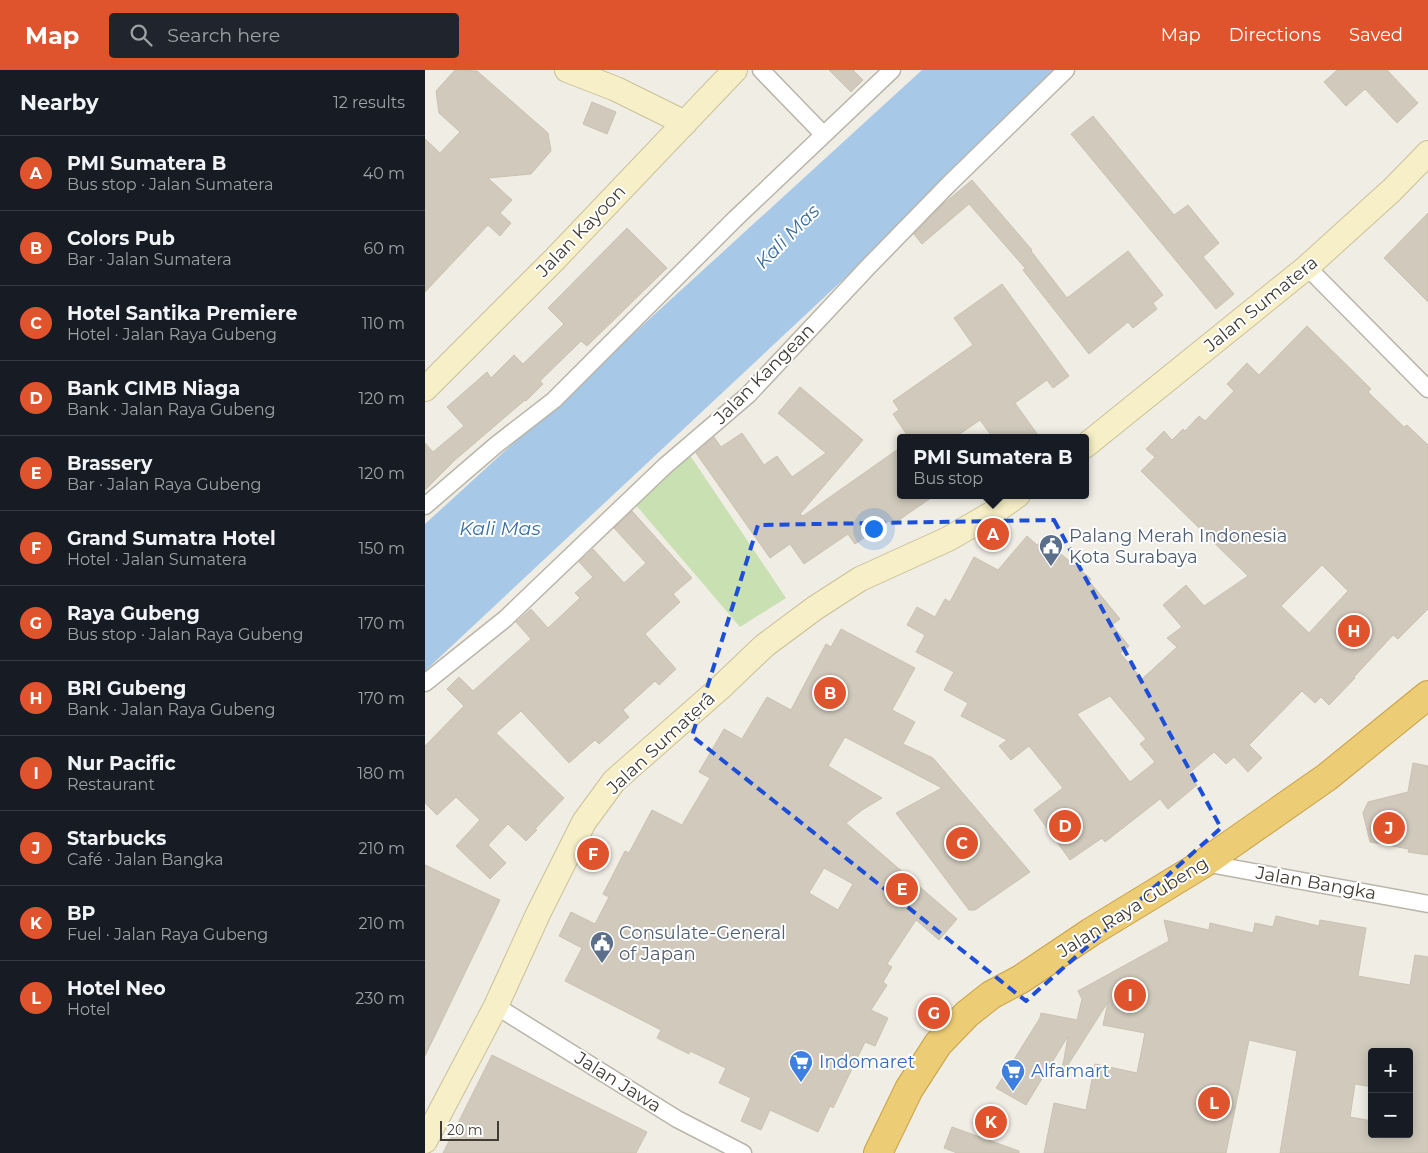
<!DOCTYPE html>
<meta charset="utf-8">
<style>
:root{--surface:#171b24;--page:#20242c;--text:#f1f3f6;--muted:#9ea1a6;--line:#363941;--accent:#df532d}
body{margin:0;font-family:Montserrat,sans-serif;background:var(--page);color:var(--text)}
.controls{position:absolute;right:15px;bottom:15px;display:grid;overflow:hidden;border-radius:5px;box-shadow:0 2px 12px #0003}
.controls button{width:45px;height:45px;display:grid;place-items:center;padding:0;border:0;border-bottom:1px solid var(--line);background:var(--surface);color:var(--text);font:25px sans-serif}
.scale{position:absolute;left:15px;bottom:12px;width:59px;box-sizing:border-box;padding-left:5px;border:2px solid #413d35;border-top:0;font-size:14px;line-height:18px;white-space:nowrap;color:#413d35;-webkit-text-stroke:4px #fff;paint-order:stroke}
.you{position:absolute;left:448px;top:458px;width:18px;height:18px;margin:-12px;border:4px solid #fff;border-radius:50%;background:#1a73e8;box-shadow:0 0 0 8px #1a73e833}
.badge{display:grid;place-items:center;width:32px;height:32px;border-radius:50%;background:var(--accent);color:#fff;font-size:16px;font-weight:700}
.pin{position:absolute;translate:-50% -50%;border:2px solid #fff;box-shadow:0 1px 5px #0006}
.popup{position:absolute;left:472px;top:364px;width:192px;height:65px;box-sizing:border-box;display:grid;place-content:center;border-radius:5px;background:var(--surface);filter:drop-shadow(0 1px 4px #0005);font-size:16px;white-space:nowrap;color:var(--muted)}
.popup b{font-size:19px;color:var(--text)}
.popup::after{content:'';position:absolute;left:50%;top:100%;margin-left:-10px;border:10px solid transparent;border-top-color:var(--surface)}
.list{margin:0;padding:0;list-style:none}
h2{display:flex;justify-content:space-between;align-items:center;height:65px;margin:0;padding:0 20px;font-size:21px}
h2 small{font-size:16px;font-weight:400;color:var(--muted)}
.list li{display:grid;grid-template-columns:32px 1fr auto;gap:15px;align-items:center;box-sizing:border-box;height:75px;padding:0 20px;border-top:1px solid var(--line)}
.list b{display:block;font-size:19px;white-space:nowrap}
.list p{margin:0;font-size:16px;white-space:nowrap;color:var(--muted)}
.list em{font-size:16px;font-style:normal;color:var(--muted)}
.icon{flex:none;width:28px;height:28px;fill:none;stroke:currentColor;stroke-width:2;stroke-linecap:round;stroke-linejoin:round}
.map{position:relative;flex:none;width:1003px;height:1083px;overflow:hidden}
header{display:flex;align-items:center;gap:30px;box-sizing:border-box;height:70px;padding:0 25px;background:var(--accent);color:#fff}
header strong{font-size:24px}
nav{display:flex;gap:28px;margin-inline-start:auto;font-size:18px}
.search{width:350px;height:45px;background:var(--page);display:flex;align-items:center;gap:12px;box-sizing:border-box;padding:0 18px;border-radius:5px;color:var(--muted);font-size:19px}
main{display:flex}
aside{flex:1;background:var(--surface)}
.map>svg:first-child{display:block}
.green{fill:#c8e0b2}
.water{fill:#a7c8e6}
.building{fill:#d0c9bc;stroke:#cac1b0;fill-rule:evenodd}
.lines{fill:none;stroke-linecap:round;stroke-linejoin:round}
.street-casing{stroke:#bab5a9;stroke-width:19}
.secondary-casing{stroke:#cac199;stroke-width:26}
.highway-casing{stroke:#c9a146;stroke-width:30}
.street{stroke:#fff;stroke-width:16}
.secondary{stroke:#f7efc7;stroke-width:24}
.highway{stroke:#eccc74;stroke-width:28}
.marked{fill:none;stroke:#1d4ed8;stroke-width:4;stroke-dasharray:10 6;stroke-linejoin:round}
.labels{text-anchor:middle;stroke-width:4;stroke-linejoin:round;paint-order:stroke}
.street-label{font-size:18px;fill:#413d35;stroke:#fff}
.service-label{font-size:18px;fill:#4e5e75;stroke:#fff;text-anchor:start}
.shop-label{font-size:18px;fill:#366cbe;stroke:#fff;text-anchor:start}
.water-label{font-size:19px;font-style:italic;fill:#3c6f9f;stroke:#fff}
</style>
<header>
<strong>Map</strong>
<div class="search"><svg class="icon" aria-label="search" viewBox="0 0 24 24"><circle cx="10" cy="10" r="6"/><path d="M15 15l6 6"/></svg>Search here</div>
<nav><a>Map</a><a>Directions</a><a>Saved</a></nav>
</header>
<main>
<aside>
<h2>Nearby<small>12 results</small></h2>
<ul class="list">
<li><span class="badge">A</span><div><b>PMI Sumatera B</b><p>Bus stop · Jalan Sumatera</p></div><em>40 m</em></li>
<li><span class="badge">B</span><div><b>Colors Pub</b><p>Bar · Jalan Sumatera</p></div><em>60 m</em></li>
<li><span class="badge">C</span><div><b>Hotel Santika Premiere</b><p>Hotel · Jalan Raya Gubeng</p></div><em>110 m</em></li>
<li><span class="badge">D</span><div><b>Bank CIMB Niaga</b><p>Bank · Jalan Raya Gubeng</p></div><em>120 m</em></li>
<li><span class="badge">E</span><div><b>Brassery</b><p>Bar · Jalan Raya Gubeng</p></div><em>120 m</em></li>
<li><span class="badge">F</span><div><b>Grand Sumatra Hotel</b><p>Hotel · Jalan Sumatera</p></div><em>150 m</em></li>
<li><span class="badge">G</span><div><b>Raya Gubeng</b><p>Bus stop · Jalan Raya Gubeng</p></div><em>170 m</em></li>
<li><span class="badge">H</span><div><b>BRI Gubeng</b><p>Bank · Jalan Raya Gubeng</p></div><em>170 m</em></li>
<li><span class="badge">I</span><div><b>Nur Pacific</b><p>Restaurant</p></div><em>180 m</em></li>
<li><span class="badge">J</span><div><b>Starbucks</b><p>Café · Jalan Bangka</p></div><em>210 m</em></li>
<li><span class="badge">K</span><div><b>BP</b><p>Fuel · Jalan Raya Gubeng</p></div><em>210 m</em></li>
<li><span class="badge">L</span><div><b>Hotel Neo</b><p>Hotel</p></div><em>230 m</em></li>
</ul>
</aside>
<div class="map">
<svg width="1003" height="1083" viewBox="0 0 1003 1083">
<rect width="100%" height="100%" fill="#f0ede5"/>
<path class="green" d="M 262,381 L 361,528 L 315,557 L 210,434 Z"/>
<path class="water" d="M 497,0 L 632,0 L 564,73 L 0,601 L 0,454 Z"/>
<path class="building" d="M 30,0 L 52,1 L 123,63 L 126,81 L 106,104 L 63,108 L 87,130 L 75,143 L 86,153 L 75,166 L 63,155 L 0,222 L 0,69 L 15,83 L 35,62 L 14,43 L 11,21 Z
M 404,0 L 428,0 L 438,10 L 426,22 Z
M 912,0 L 962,0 L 993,33 L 972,53 L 940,19 L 921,36 L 899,12 Z
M 167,32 L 191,42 L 182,64 L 158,54 Z
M 668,46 L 749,145 L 763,135 L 794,173 L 778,187 L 809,224 L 791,239 L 646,64 Z
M 547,110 L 607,180 L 606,181 L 642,228 L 703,181 L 738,225 L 728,233 L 732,239 L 708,258 L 703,252 L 664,284 L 598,200 L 600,198 L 544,134 L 497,174 L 489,164 L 517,135 Z
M 1003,143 L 1003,232 L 959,188 Z
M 202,158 L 242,198 L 162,276 L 156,271 L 115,311 L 118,314 L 101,331 L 100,330 L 30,390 L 0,420 L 0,373 L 8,382 L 39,356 L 22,337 L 62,302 L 66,308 L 89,285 L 98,294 L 139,254 L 123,238 Z
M 577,214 L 644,306 L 628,318 L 622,310 L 590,333 L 615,368 L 568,368 L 555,350 L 529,368 L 484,368 L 468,344 L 474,340 L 468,331 L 548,275 L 529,248 Z
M 882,256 L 946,319 L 943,322 L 979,357 L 982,355 L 1003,375 L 1003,539 L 973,569 L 968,565 L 929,607 L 930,608 L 904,635 L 896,627 L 890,633 L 877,621 L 824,675 L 837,688 L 823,702 L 809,687 L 801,694 L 789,682 L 763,704 L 772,715 L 743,739 L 735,729 L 680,772 L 677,768 L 645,790 L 609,740 L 638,718 L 604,676 L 586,690 L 574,676 L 582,670 L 536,646 L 543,633 L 519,620 L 529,602 L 491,582 L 500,565 L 482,555 L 492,537 L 510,547 L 520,529 L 525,532 L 549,487 L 573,500 L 602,466 L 612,475 L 618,469 L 666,509 L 664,511 L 695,549 L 687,555 L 704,576 L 695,583 L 717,609 L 752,577 L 742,568 L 757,557 L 738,535 L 761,515 L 779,536 L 823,506 L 716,401 L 730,387 L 721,379 L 739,361 L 747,370 L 758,359 L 760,361 L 774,346 L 780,351 L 809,321 L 802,314 L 822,293 L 834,305 ZM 897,495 L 923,521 L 884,563 L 856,536 ZM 685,626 L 721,669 L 715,674 L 730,692 L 705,712 L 652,644 Z
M 375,317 L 438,370 L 375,444 L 378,446 L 476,377 L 476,425 L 510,425 L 467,455 L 464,451 L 430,474 L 423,464 L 379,494 L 365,474 L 345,488 L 271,383 L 289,367 L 296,377 L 317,363 L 339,395 L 352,386 L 367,407 L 401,383 L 353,343 Z
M 207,441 L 267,508 L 248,524 L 255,532 L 220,564 L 251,599 L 234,615 L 230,611 L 198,640 L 204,647 L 174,674 L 170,670 L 144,693 L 96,641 L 71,663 L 139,728 L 110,759 L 112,760 L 101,771 L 83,754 L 63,775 L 81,793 L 65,809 L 31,776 L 55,750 L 31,727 L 12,745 L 0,733 L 0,676 L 39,636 L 22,619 L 34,607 L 48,621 L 106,569 L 91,552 L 94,550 L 106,539 L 123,558 L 155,528 L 150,523 L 168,507 L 154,492 L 168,479 L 199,513 L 221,493 L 189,458 Z
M 416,559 L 490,598 L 467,640 L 490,652 L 478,674 L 508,688 L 605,802 L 550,840 L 544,840 L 471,743 L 517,718 L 420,667 L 403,696 L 457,728 L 437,740 L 421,753 L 532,849 L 514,870 L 491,850 L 462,894 L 467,897 L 458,912 L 462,915 L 446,940 L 463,948 L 450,976 L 440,972 L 408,1038 L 405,1036 L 393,1062 L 345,1040 L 336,1060 L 316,1051 L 326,1028 L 294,1013 L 301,998 L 265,981 L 264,984 L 232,968 L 236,960 L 140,911 L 157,878 L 134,866 L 146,842 L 170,854 L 184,827 L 178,824 L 200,781 L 204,783 L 227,740 L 257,755 L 285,708 L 274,702 L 299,659 L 317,669 L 342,627 L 366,640 L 401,574 L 406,577 ZM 399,798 L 428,814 L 413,840 L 384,823 Z
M 988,693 L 1003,696 L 1003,785 L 983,782 L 984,779 L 945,772 L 938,743 L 943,732 L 983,722 Z
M 0,795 L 75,830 L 0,986 Z
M 851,846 L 894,856 L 895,850 L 941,858 L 933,906 L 985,915 L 990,885 L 1003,887 L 1003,1083 L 855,1083 L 872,981 L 824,970 L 801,1083 L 619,1083 L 629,1033 L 661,1040 L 670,994 L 712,1003 L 720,963 L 678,955 L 683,932 L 636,1006 L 643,966 L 601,1035 L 571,1018 L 615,948 L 616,943 L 652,950 L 657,929 L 653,921 L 744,871 L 739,850 L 784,860 L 785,853 L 828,863 L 830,853 L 848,857 ZM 947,982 L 984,982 L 984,1064 L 947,1064 L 947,1051 L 925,1047 L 930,1014 L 947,1017 Z
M 67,985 L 222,1062 L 211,1083 L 18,1083 Z
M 527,1057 L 594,1081 L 594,1083 L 532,1083 L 519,1078 Z"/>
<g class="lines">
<g class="street-casing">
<path id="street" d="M 336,0 L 398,64
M 882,197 L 1003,319
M 0,436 L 71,375 L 129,330 L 310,149 L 467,0
M 0,613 L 80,549 L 240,396 L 323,325 L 444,196 L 524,114 L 641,0
M 779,793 L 1003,834
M 71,936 L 252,1049 L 318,1083"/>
</g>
<g class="secondary-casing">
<path id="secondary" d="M 142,0 L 191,19 L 260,53
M 0,319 L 129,190 L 310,0
M 660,376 L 882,197 L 967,120 L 1003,83
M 0,1071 L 71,936 L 113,844 L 159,752 L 189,711 L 295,618 L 339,576 L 390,538 L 435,509 L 523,469 L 568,443 L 593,425"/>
</g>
<g class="highway-casing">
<path id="highway" d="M 453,1083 L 484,1019 L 513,974 L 542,944 L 566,925 L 596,909 L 666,862 L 779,793 L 902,707 L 1003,625"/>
</g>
<use href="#street" class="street"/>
<use href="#secondary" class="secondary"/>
<use href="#highway" class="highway"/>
</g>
<path class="marked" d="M 629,450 L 796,758 L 601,931 L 267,666 L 333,455 Z"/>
<defs>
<g id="civic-pin" transform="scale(1.25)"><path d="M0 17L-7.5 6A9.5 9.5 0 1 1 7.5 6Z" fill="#5c6f8a" stroke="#fff"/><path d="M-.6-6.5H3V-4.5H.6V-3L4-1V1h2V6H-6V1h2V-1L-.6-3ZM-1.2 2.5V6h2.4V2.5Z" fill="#fff"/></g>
<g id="supermarket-pin" transform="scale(1.25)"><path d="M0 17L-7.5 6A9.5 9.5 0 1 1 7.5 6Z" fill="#3f7fe0" stroke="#fff"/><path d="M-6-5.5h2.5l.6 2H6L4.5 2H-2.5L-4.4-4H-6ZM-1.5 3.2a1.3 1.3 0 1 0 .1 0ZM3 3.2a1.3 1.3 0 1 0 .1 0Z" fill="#fff"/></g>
</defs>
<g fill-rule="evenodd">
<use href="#civic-pin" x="626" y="476"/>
<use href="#civic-pin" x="177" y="873"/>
<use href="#supermarket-pin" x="376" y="992"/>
<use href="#supermarket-pin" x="588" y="1001"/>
</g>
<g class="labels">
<g class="street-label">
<text transform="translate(156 161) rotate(-46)" y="6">Jalan Kayoon</text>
<text transform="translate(836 234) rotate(-39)" y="6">Jalan Sumatera</text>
<text transform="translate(339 304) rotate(-45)" y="6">Jalan Kangean</text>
<text transform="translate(236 673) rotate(-43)" y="6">Jalan Sumatera</text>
<text transform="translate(891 813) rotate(10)" y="6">Jalan Bangka</text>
<text transform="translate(708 837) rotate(-32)" y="6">Jalan Raya Gubeng</text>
<text transform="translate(193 1012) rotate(32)" y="6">Jalan Jawa</text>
</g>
<g class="service-label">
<text x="644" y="472">Palang Merah Indonesia<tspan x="644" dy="21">Kota Surabaya</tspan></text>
<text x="194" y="869">Consulate-General<tspan x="194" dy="21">of Japan</tspan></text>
</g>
<g class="shop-label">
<text x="394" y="998">Indomaret</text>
<text x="606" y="1007">Alfamart</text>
</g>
<g class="water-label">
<text transform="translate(362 166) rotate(-45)" y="7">Kali Mas</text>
<text x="75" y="465">Kali Mas</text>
</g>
</g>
</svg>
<div class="controls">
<button>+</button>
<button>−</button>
</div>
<div class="scale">20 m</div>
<div class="you"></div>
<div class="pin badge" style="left:568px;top:464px">A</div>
<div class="popup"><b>PMI Sumatera B</b>Bus stop</div>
<div class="pin badge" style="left:405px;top:623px">B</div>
<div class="pin badge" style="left:537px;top:773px">C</div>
<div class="pin badge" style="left:640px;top:756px">D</div>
<div class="pin badge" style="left:477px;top:819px">E</div>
<div class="pin badge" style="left:168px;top:784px">F</div>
<div class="pin badge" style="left:509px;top:943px">G</div>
<div class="pin badge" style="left:929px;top:561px">H</div>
<div class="pin badge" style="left:705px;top:925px">I</div>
<div class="pin badge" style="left:964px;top:758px">J</div>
<div class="pin badge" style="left:566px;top:1052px">K</div>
<div class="pin badge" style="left:789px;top:1033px">L</div>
</div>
</main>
